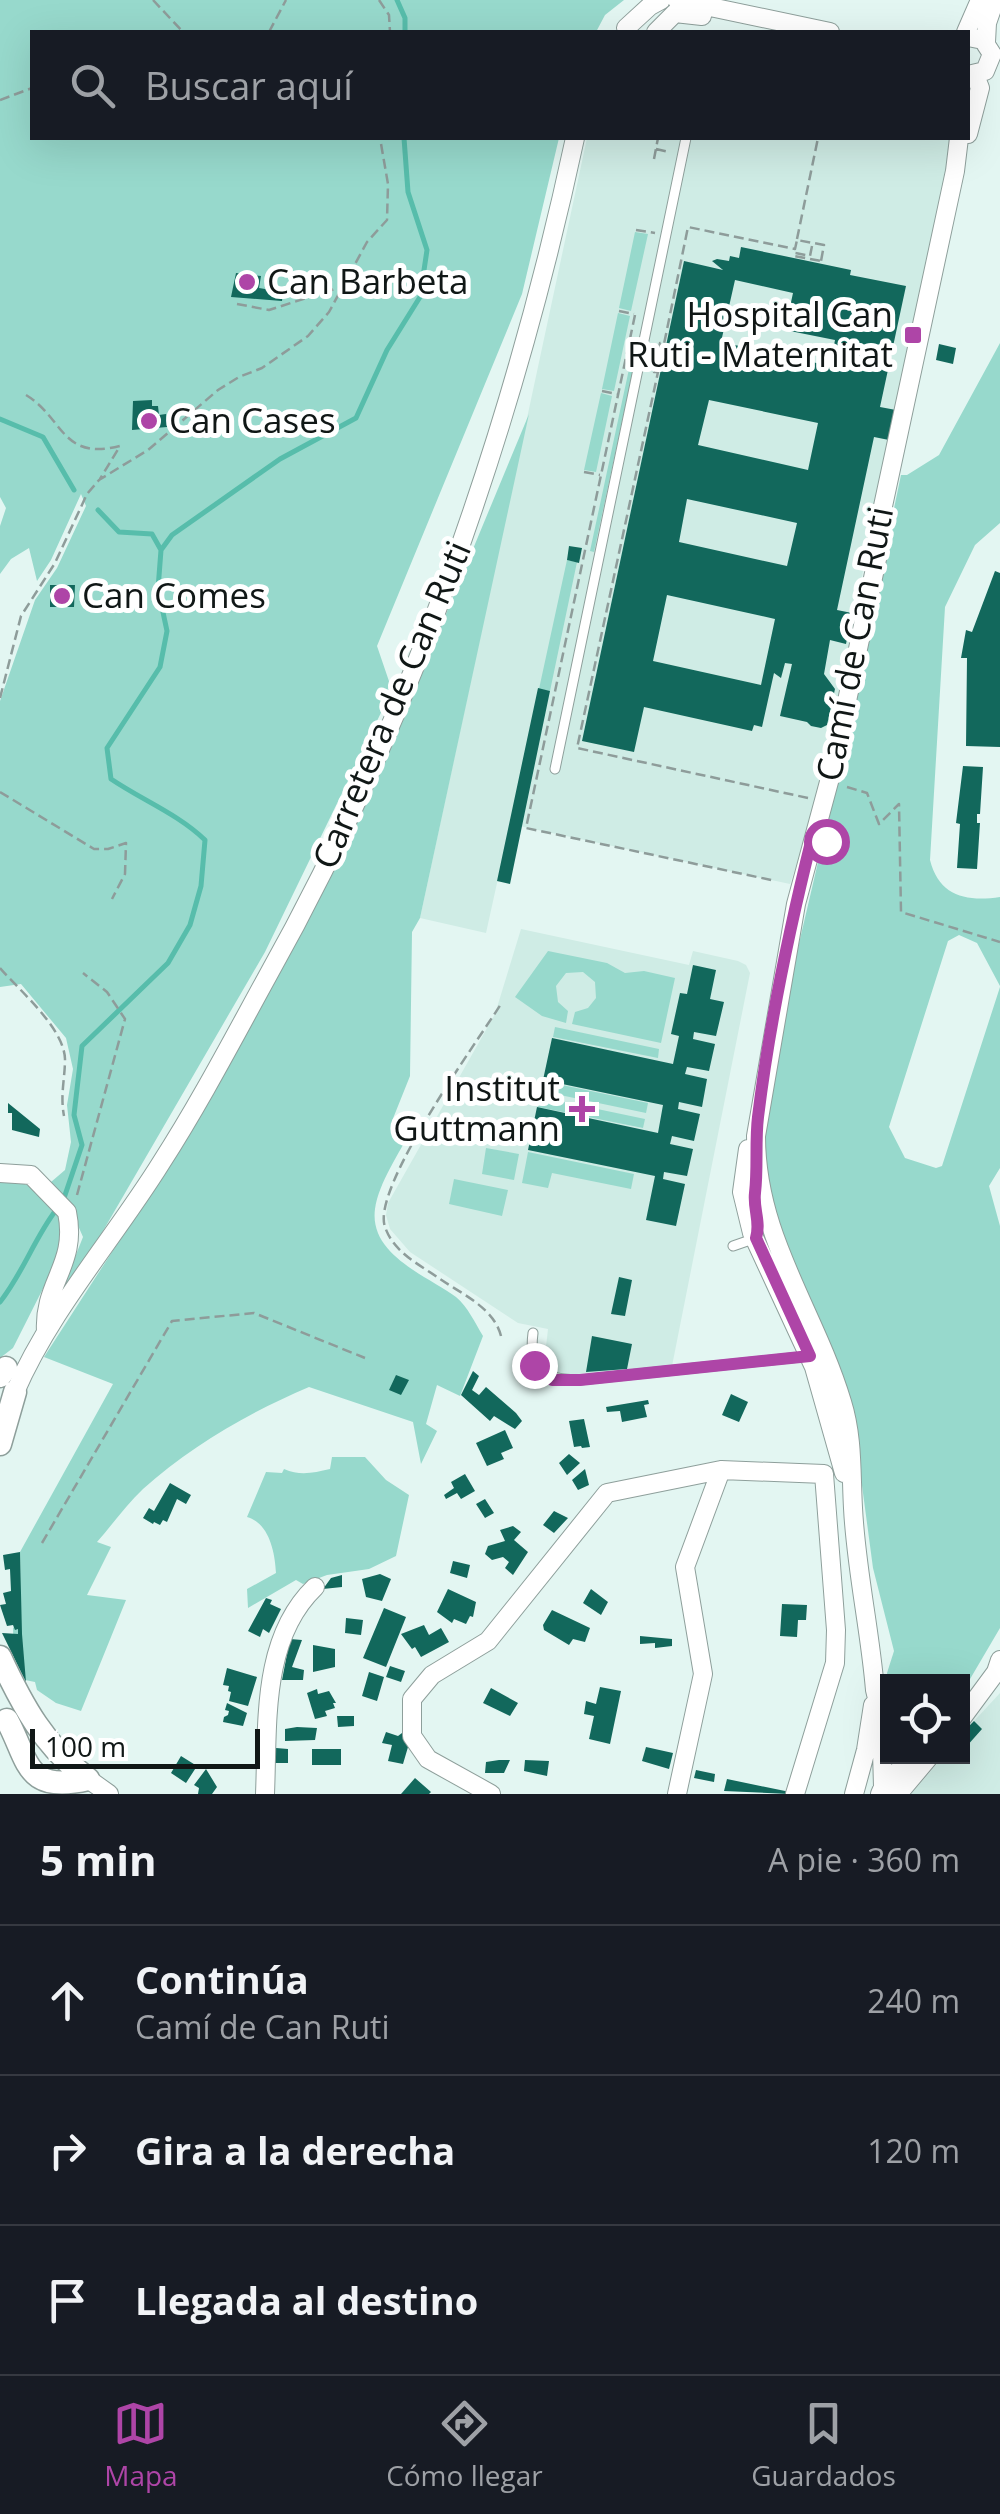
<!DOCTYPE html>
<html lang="es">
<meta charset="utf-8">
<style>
:root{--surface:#171b24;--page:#20242c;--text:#f1f3f6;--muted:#9ea1a6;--line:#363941;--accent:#ae45a7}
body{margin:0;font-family:"Open Sans",sans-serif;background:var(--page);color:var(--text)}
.controls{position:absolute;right:30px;bottom:30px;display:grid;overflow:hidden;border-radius:0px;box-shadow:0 10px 40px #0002}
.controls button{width:90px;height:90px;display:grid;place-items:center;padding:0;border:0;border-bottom:2px solid var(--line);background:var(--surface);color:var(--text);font:50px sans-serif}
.scale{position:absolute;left:30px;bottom:25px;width:230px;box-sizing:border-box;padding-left:10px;border:5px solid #101716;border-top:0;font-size:28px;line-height:35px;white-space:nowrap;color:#101716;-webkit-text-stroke:8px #fff;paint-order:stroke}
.stop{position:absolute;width:30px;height:30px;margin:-22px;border:8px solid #ae45a7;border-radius:50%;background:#fff}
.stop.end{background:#ae45a7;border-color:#fff;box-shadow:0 2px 10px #0008}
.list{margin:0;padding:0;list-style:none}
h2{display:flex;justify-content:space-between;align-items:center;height:130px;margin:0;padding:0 40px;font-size:42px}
h2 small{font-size:32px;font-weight:400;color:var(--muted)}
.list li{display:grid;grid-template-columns:65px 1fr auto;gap:30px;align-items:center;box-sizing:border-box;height:150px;padding:0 40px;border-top:2px solid var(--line)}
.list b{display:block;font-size:38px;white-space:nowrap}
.list p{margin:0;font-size:32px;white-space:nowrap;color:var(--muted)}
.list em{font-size:32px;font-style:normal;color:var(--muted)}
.icon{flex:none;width:55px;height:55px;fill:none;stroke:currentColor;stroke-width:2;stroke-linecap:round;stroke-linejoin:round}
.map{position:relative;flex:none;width:1000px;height:1794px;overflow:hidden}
.search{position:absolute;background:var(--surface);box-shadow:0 10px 40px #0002;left:30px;right:30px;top:30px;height:110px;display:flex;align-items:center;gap:25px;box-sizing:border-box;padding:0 35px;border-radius:0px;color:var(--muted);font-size:38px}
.sheet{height:580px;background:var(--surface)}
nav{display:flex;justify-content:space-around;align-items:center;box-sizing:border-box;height:140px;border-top:2px solid var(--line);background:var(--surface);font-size:28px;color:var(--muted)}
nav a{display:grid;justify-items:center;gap:5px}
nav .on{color:var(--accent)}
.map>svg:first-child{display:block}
.built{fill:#cfece5}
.green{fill:#97d9cc}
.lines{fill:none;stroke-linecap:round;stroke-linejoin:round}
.stream{stroke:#57bdab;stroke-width:5}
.building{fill:#12685c;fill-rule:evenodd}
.service-casing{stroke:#8e9f9b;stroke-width:11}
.minor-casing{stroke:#8e9f9b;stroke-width:20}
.tertiary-casing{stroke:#8e9f9b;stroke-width:25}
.path{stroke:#8e9c9a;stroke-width:2.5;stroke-dasharray:10 5;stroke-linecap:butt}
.service{stroke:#fff;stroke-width:9}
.minor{stroke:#fff;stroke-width:18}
.tertiary{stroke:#fff;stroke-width:22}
.route{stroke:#ae45a7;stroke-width:12}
.poi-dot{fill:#ae45a7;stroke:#fff;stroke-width:4}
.labels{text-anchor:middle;stroke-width:10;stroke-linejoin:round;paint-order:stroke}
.poi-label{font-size:35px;fill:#101716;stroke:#fff;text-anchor:start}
.street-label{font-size:35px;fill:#101716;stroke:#fff}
</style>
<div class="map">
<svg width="1000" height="1794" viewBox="0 0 1000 1794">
<rect width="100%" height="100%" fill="#e3f6f2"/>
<path class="built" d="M 587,138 L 955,138 L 871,529 L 822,787 L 790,884 L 510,824 L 486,933 L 420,918 Z
M 521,929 L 689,965 L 693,951 L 738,961 L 746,965 L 750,973 L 672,1366 L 564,1375 L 557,1372 L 545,1356 L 548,1329 L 518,1323 L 410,1252 L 390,1229 L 386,1215 L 388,1203 L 495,1014 Z
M 1000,1693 L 1000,1794 L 911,1794 L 943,1757 L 962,1756 L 963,1733 Z"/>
<path class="green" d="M 0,0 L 624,0 L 605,15 L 596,32 L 32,32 L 32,138 L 559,138 L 522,294 L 377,646 L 392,690 L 265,952 L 96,1243 L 58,1300 L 83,1237 L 66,1198 L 51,1182 L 65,1170 L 71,1142 L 67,1105 L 73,1069 L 66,1038 L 21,984 L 0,987 L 0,701 L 35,600 L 57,568 L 86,506 L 81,494 L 51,560 L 37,581 L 29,548 L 11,559 L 0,574 L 0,526 L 6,508 L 0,497 Z
M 635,232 L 648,234 L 631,311 L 619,308 Z
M 618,313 L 630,316 L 614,391 L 602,389 Z
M 1000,343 L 1000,523 L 975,545 L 945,607 L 930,860 C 939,896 966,902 1000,897 L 1000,986 L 977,943 L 959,935 L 948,941 L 889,1127 L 905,1158 L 936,1168 L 942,1166 L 1000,987 L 1000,1168 L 989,1186 L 1000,1226 L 1000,1628 L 963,1691 L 962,1682 L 888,1681 L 887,1673 L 894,1651 L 873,1568 L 861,1478 L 763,1182 L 762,1150 L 797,952 L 837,781 L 901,475 L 907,475 L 939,455 Z
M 629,369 L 633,370 L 594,552 L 590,551 Z
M 601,393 L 612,396 L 596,472 L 584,470 Z
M 529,414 L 420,918 L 412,932 L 410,1076 L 392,1121 L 411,1130 C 399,1154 379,1182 375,1209 C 369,1255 426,1275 456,1297 C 468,1307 475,1323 483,1336 L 460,1396 L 437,1385 L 426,1424 L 437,1431 L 421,1464 L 413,1422 L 309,1387 C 250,1412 191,1446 143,1489 C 126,1505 112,1525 97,1542 L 111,1547 L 87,1595 L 126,1600 L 81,1711 L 56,1703 L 37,1690 L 35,1682 L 25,1680 L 14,1658 L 13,1628 L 21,1620 L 20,1552 L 113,1384 L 44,1357 L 191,1130 L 341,858 L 402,720 Z
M 567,560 L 577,562 L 550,691 L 539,689 Z
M 548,951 L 607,963 L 625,973 L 644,971 L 675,978 L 661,1043 L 572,1024 L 575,1012 L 588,1008 L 596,998 L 595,982 L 583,972 L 566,973 L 556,986 L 558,1002 L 568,1011 L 566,1023 L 542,1016 L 515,997 Z
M 555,1027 L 659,1049 L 658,1058 L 553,1037 Z
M 543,1081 L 648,1103 L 646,1113 L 541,1091 Z
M 540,1097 L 645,1119 L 643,1128 L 538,1107 Z
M 486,1148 L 519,1154 L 514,1180 L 482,1174 Z
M 528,1152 L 634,1174 L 631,1189 L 552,1173 L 548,1188 L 522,1183 Z
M 0,1178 C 28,1178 46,1199 66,1216 L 67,1241 L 13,1348 L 0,1358 Z
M 454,1179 L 508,1190 L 502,1216 L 449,1204 Z
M 332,1457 L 365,1457 L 386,1480 L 409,1495 L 396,1556 L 369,1569 L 327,1575 L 303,1584 L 296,1580 L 248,1608 L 247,1589 L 276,1573 C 275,1552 269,1523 247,1517 L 266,1472 L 282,1473 L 284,1469 C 300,1476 313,1473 330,1469 Z"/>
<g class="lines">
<path class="stream" d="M 397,0 L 405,18 L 405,32
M 0,419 L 43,437 L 74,490
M 98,510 L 119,532 L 152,534 L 161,550
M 63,1201 L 82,1145 L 74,1115 L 82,1046 L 168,963 L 190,925 L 201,886 L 205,840 C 178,814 142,800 111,779 L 107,748 L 160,667 L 167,631 L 158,589 L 161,550 L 172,535 L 280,459 L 356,418 L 387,350 L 420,297 L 427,250 L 408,192 L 404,138
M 0,1302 C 23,1273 34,1239 56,1210"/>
</g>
<path class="building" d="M 741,247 L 851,270 L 850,275 L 906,286 L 880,407 L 896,410 L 889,440 L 874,437 L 837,610 L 852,613 L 846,644 L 830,640 L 824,674 L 835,689 L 827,725 L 821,728 L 811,726 L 807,722 L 780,716 L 792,664 L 785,663 L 781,678 L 774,673 L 762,727 L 754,725 L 752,731 L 644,707 L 634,752 L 582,741 L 684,261 L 723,270 L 712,261 L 717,259 L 729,261 L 730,256 L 739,258 ZM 735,280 L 793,293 L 785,330 L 835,340 L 830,366 L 721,342 ZM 709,400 L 818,423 L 808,470 L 698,445 ZM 687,499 L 797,523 L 787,566 L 679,542 ZM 667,595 L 775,619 L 761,685 L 653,661 Z
M 236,273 L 261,276 L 259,288 L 283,292 L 282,301 L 231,297 Z
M 939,344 L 956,348 L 953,364 L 936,360 Z
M 152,400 L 152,406 L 158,406 L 159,415 L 166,414 L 167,427 L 132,430 L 133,401 Z
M 569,546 L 582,548 L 579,563 L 567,560 Z
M 995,571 L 1000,573 L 1000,747 L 966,746 L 967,658 L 961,658 L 966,630 L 972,632 Z
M 50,585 L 75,585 L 74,607 L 50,607 Z
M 538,688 L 550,691 L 510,884 L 497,881 Z
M 963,766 L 983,767 L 980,814 L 977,814 L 977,823 L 980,823 L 977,869 L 957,868 L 960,824 L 956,823 Z
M 693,965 L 716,970 L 710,999 L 724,1002 L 716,1036 L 694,1032 L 693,1039 L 715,1044 L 709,1071 L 687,1067 L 685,1074 L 707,1079 L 702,1107 L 679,1102 L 678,1109 L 700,1114 L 694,1141 L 672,1136 L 670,1144 L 693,1149 L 687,1176 L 664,1172 L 663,1179 L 685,1184 L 676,1226 L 646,1220 L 655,1176 L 528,1150 L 537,1107 L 658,1133 L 663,1105 L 543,1080 L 552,1038 L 673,1064 L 679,1036 L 671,1034 L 680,993 L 687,994 Z
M 8,1103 L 40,1129 L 39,1137 L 12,1130 L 12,1113 L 8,1113 Z
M 619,1277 L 632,1280 L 625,1316 L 611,1314 Z
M 592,1336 L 632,1344 L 627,1369 L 586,1372 Z
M 473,1371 L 479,1376 L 472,1390 L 479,1395 L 486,1387 L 516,1413 L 522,1421 L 515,1429 L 494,1416 L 490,1421 L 461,1395 Z
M 396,1375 L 409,1380 L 401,1395 L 389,1390 Z
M 731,1394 L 748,1402 L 739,1422 L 722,1415 Z
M 648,1400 L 649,1404 L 644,1405 L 647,1417 L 622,1422 L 620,1411 L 607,1412 L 606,1407 Z
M 584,1419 L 590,1447 L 582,1448 L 581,1446 L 574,1447 L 569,1421 Z
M 505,1430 L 513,1448 L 501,1453 L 504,1459 L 487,1466 L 476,1443 Z
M 569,1454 L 580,1463 L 567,1475 L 559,1463 Z
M 585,1469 L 589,1485 L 578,1490 L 572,1480 Z
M 465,1474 L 475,1491 L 461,1499 L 457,1493 L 446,1499 L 444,1495 L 454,1488 L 451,1482 Z
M 170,1483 L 191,1495 L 186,1504 L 177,1499 L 167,1522 L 163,1520 L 160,1525 L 154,1522 L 153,1524 L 143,1518 L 149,1508 L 154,1511 Z
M 485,1499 L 494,1513 L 485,1518 L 476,1504 Z
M 554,1511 L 568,1518 L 554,1533 L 543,1525 Z
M 513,1526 L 521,1532 L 514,1540 L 528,1552 L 513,1575 L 505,1568 L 509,1562 L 503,1557 L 492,1560 L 485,1554 L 488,1546 L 505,1541 L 500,1530 Z
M 20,1552 L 22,1634 L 26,1682 L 2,1633 L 18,1634 L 18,1629 L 15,1630 L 13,1625 L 7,1626 L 0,1605 L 6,1604 L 3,1593 L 11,1591 L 10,1569 L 5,1570 L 3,1555 Z
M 453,1561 L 470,1565 L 467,1578 L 450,1573 Z
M 380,1574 L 391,1579 L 382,1601 L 366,1597 L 362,1579 Z
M 342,1575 L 342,1587 L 323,1589 L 331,1578 Z
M 448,1589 L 476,1602 L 473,1617 L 470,1616 L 466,1624 L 454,1619 L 452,1623 L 437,1612 Z
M 591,1589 L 608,1602 L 601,1615 L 583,1603 Z
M 266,1598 L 272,1600 L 270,1604 L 281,1609 L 269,1633 L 263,1629 L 260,1637 L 248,1631 Z
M 782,1604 L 807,1605 L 806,1620 L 798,1620 L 797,1637 L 780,1636 Z
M 384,1608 L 406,1617 L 386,1667 L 363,1658 Z
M 552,1610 L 590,1628 L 585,1642 L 573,1639 L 569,1645 L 544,1630 L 543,1625 Z
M 346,1618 L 363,1620 L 361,1635 L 345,1633 Z
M 424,1625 L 429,1635 L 441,1628 L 449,1642 L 421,1657 L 415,1647 L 412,1649 L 401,1634 Z
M 640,1636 L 672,1639 L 672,1646 L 655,1648 L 655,1643 L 640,1644 Z
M 290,1639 L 302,1640 L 292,1667 L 304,1670 L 303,1680 L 282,1680 Z
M 313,1645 L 335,1649 L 335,1667 L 313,1672 Z
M 390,1666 L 405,1671 L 401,1682 L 386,1677 Z
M 227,1668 L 257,1677 L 248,1706 L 229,1701 L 231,1692 L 228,1691 L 229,1686 L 223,1685 Z
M 369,1672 L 384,1677 L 377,1701 L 362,1696 Z
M 600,1687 L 621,1691 L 610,1744 L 589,1739 L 594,1716 L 584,1714 L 586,1701 L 596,1704 Z
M 491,1688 L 518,1703 L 510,1716 L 483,1703 Z
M 317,1689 L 318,1694 L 329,1691 L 336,1703 L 333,1703 L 335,1708 L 325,1711 L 327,1716 L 315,1719 L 307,1693 Z
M 227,1703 L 247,1713 L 243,1726 L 223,1722 L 224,1717 L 228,1715 L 229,1711 L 225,1710 Z
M 337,1716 L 354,1716 L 354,1726 L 338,1727 Z
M 974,1721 L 982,1729 L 966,1747 L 962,1744 L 962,1733 Z
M 297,1727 L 317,1728 L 315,1740 L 285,1741 L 285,1729 Z
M 386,1732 L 398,1736 L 402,1733 L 408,1747 L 403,1764 L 388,1761 L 392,1745 L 382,1743 Z
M 646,1747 L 673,1753 L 669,1769 L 642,1761 Z
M 276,1748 L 288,1749 L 288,1763 L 275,1763 Z
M 312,1749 L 341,1749 L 341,1765 L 312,1765 Z
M 181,1756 L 197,1766 L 186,1783 L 171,1773 Z
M 499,1760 L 510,1760 L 504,1773 L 485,1773 L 486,1762 Z
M 525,1760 L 549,1761 L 547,1776 L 524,1771 Z
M 206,1769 L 217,1787 L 212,1794 L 198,1794 L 199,1788 L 194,1785 Z
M 696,1770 L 715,1774 L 714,1782 L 694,1778 Z
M 415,1778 L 431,1792 L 429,1794 L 401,1794 Z
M 727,1779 L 790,1792 L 789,1794 L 724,1791 Z"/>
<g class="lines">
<g class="service-casing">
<path id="service" d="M 555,769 L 686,138
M 812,838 L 833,843
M 733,1246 L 756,1238
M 533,1333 C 528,1373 543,1379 580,1380 L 810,1356"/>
</g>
<g class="minor-casing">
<path id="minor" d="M 677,0 L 830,32
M 626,28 L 650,6 L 661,0
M 656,32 L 675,13 L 702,16
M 966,32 L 980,0
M 968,37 L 983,40 L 992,54 L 985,71 L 968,75
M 986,42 L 987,23 L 995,0
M 968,134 L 980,88 L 975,75
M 748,1149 L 742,1192 L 752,1233 L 814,1367 L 844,1473
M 0,1173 L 31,1175 L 67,1212 C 78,1265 43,1282 46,1332
M 15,1392 C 51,1309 113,1240 161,1163 C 199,1104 232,1041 266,979 C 411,721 513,427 575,138
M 962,1718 L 996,1672 L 1000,1660
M 88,1779 L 109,1794
M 882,1790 L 911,1756
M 265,1794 C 268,1723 261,1639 315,1587
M 491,1794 L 428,1759 L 412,1736 L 412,1699 L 432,1675 L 488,1641 L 607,1493 L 721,1470 L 824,1474 L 836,1630 L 835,1663 L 795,1794
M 677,1794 L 703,1674 L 685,1567 L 721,1470
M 854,1794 L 866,1750 L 873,1705
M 880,1794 L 883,1787 L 881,1715 L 875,1690 C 870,1629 856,1569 853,1508 C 851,1472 853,1437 842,1402 C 814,1309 756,1237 756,1136 L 796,904 L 833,767 L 877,559 L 877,534 L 955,171 L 959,138
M 898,1794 L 930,1756"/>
</g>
<g class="tertiary-casing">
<path id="tertiary" d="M 0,1376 L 6,1368
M 0,1444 L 15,1392
M 0,1657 C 22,1705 45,1747 88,1779 C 24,1794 29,1760 7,1720"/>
</g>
<path class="path" d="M 153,0 L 183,32
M 379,0 L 389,15 L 390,32
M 269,32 L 286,0
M 0,100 L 32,88
M 656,149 L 669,152
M 654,159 L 658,138
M 636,230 L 655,233
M 797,239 L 818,138
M 812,246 L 810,256 L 795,253 L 794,256 L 821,261 L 821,264
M 237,304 L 269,310 L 344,286
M 619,311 L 634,314
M 635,315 L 526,828 L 776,881
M 602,391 L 617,394
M 26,395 C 64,418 61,461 120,446 L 100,479
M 584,472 L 600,475
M 0,698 L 21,616 L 55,563 L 87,494 L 99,480 L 148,450 L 218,390 L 239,377 L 262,368 L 308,336 L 329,312 L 367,242 L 387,220 L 388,184 L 380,138
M 847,787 L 867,793 L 879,824 L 899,804 L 901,912 L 1000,942
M 0,792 L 94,849 L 108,849 L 126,843 L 125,874 L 112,899
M 808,798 L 577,748 L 658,372 L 654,372 L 660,343 L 664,344 L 688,227 L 795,249 L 797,240 L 824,245 L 821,261
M 0,968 C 19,990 64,1028 65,1059 C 65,1079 60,1095 64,1116
M 77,1195 L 125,1019 L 107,992 L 83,973
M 501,1336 C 494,1308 462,1294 440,1279 C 419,1264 394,1253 385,1227 C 371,1188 477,1042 501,1004
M 42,1543 L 172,1321 L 254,1313 L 365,1358"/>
<use href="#service" class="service"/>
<use href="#minor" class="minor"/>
<use href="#tertiary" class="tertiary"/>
</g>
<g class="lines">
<path class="route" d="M 534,1365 L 552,1380 L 580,1380 L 810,1356 L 756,1238 C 761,1222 753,1209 755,1193 C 758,1168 755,1142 758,1117 C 769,1027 790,926 812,838 L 826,841"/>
</g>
<g class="poi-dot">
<circle cx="247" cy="282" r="10"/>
<rect x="903" y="325" width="20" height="20" rx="5"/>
<circle cx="149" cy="421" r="10"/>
<circle cx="62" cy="596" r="10"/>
<path d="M577 1094h10v10h10v10h-10v10h-10v-10h-10v-10h10z"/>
</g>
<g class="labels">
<g class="poi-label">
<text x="267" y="294">Can Barbeta</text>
<text x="893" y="327" text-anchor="end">Hospital Can<tspan x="893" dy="40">Ruti - Maternitat</tspan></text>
<text x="169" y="433">Can Cases</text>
<text x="82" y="608">Can Comes</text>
<text x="560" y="1101" text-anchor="end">Institut<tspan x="560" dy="40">Guttmann</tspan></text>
</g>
<g class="street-label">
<text transform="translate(855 644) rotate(-79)" y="12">Camí de Can Ruti</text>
<text transform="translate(392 705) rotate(-67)" y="12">Carretera de Can Ruti</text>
</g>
</g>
</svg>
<div class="controls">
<button><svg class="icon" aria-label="locate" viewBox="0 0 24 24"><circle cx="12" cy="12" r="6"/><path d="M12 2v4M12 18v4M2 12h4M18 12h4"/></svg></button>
</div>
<div class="scale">100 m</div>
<div class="stop" style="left:826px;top:841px"></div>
<div class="stop end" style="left:534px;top:1365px"></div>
<div class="search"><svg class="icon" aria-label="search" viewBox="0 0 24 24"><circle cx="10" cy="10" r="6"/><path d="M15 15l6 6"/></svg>Buscar aquí</div>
</div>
<section class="sheet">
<h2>5 min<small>A pie · 360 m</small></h2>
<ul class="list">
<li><svg class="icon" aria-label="ahead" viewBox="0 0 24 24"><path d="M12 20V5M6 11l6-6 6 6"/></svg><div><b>Continúa</b><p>Camí de Can Ruti</p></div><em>240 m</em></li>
<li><svg class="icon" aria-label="right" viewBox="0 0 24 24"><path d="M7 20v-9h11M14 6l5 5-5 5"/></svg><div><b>Gira a la derecha</b></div><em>120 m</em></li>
<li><svg class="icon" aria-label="arrive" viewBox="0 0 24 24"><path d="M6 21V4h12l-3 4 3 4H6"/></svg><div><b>Llegada al destino</b></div></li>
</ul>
</section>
<nav>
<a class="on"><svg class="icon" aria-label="map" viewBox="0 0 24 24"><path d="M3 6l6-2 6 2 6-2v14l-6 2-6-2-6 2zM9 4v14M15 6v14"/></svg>Mapa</a>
<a><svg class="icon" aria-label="directions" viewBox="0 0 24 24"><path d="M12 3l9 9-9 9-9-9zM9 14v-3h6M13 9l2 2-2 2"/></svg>Cómo llegar</a>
<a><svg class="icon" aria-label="saved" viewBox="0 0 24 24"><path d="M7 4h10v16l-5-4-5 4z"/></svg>Guardados</a>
</nav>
